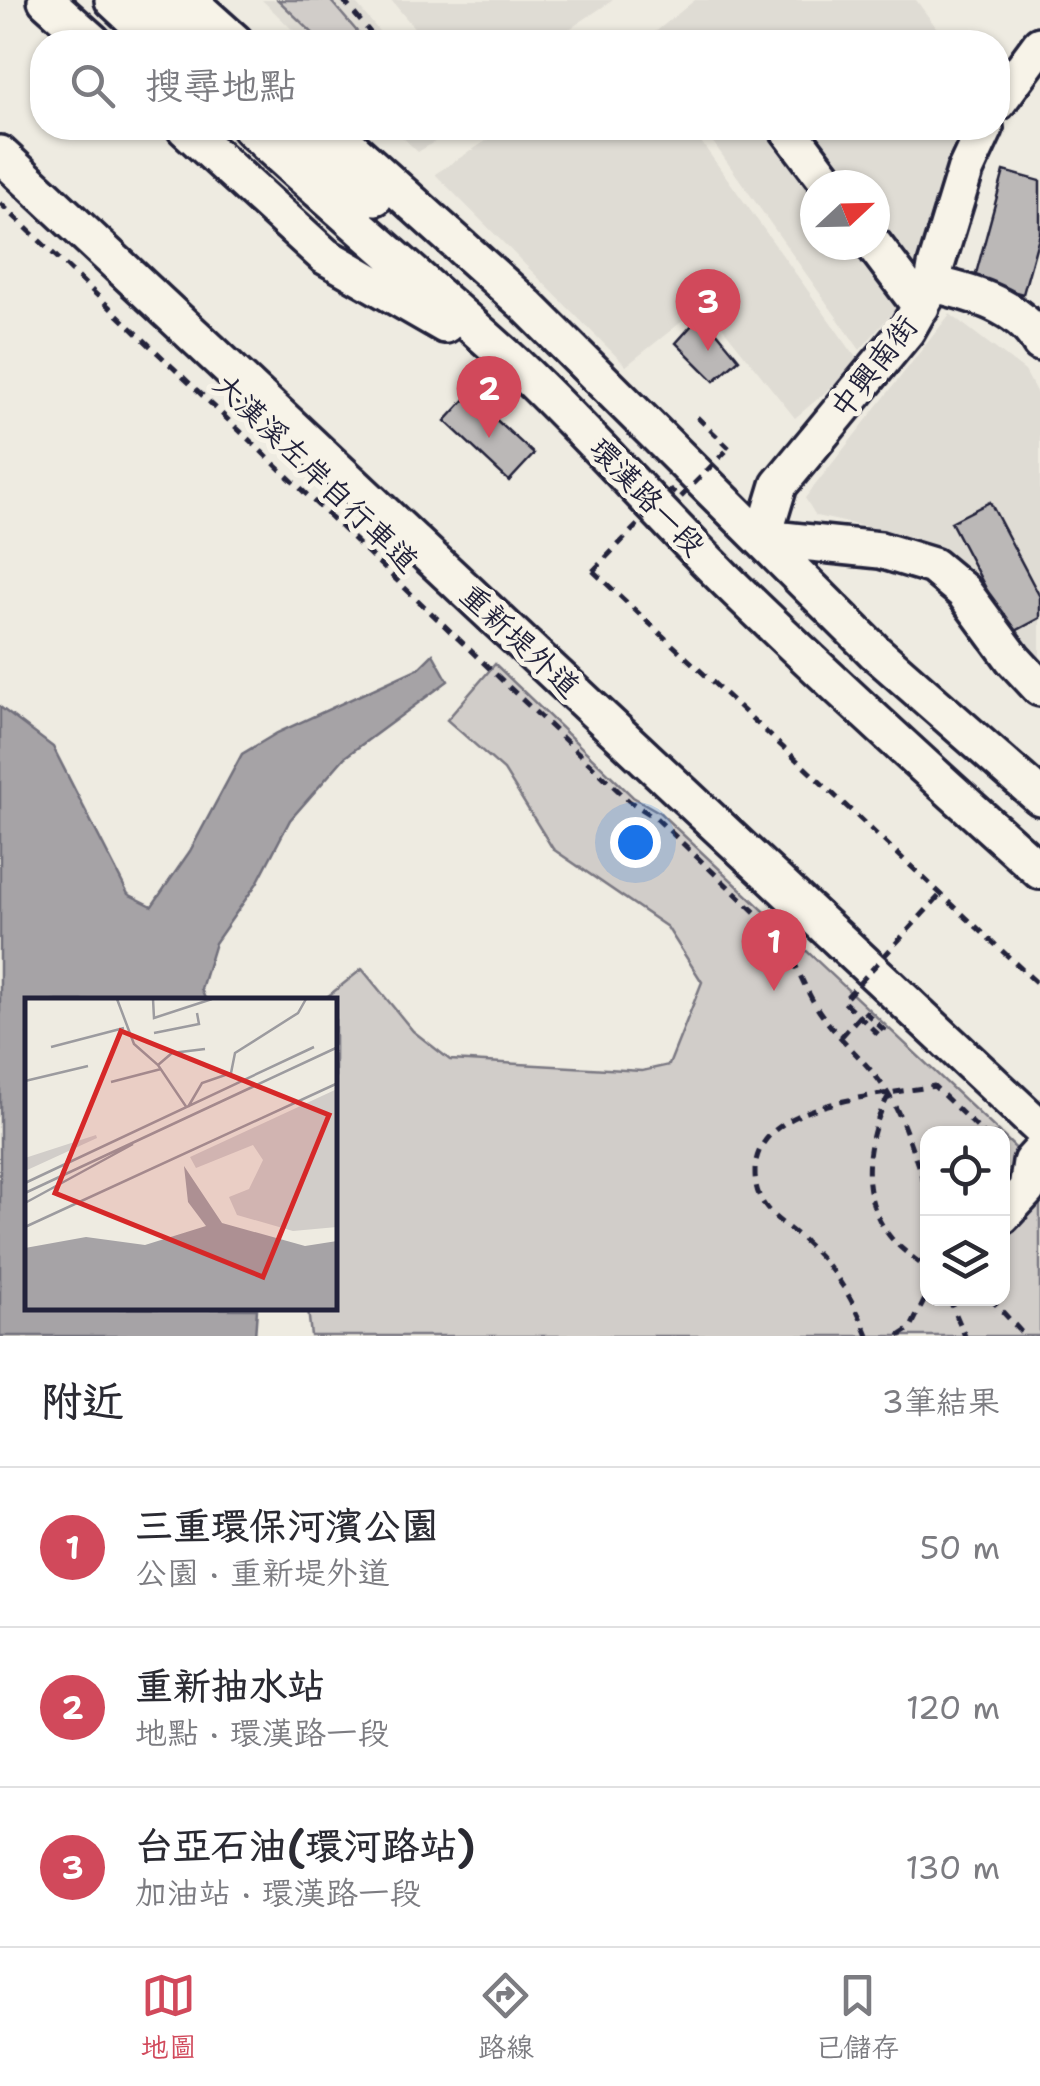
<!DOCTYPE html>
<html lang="zh-TW">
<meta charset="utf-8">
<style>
:root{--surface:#fff;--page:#f7f7f7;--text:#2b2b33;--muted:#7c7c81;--line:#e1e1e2;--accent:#d1495b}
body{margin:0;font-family:"Shantell Sans","LXGW WenKai TC",sans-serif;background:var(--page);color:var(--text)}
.controls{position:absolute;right:30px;bottom:30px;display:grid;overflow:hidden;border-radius:20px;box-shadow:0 2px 8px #0004}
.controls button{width:90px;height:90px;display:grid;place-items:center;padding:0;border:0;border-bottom:2px solid var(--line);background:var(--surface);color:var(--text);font:50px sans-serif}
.compass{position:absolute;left:800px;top:170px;width:90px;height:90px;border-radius:50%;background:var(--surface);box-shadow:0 2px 8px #0004;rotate:68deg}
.you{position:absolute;left:635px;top:842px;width:35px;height:35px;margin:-25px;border:8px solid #fff;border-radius:50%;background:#1a73e8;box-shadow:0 0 0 15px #1a73e833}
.badge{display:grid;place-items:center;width:65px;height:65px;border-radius:50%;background:var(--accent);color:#fff;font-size:32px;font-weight:700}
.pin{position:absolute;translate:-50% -82px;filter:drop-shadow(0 2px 5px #0008)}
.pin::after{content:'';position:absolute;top:52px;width:35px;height:30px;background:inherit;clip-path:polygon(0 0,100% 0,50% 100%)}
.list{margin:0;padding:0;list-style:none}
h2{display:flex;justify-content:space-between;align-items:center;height:130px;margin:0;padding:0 40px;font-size:42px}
h2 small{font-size:32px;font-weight:400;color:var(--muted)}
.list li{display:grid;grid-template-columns:65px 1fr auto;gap:30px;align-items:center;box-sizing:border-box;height:160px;padding:0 40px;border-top:2px solid var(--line)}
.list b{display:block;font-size:38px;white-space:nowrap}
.list p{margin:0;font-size:32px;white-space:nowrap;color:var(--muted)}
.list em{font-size:32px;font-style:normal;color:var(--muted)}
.icon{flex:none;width:55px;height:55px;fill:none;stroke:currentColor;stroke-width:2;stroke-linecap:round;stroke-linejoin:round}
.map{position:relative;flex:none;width:1040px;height:1336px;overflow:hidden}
.search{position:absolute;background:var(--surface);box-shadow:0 2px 8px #0004;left:30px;right:30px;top:30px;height:110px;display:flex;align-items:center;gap:25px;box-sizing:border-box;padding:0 35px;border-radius:40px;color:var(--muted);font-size:38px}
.sheet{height:610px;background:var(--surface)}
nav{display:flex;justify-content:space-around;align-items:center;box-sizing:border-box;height:140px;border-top:2px solid var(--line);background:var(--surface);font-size:28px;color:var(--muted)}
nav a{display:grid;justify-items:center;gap:5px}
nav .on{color:var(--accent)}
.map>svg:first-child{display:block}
.built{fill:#dfdcd4;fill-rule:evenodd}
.green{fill:#d1cdc9;stroke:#7a7882;stroke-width:2.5}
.water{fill:#a6a3a6;stroke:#716f7b;stroke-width:2.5}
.building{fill:#bbb8b7;stroke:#22223b;stroke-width:2.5}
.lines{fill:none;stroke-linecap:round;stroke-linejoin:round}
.minor-casing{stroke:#22223b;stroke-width:42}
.path{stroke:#22223b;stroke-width:5;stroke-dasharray:10 8;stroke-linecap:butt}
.minor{stroke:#f7f3e8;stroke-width:35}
.path-bridge{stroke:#22223b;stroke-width:5;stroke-dasharray:10 8;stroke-linecap:butt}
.labels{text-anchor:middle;stroke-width:10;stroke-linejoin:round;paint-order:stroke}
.street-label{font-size:30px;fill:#22223b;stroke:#f7f3e8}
.inset-road{fill:none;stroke:#9c9b9f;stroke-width:2.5}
.view{fill:#d62828;fill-opacity:0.15;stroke:#d62828;stroke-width:5}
.inset-edge{fill:none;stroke:#22223b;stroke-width:5}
</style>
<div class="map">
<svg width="1040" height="1336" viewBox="0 0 1040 1336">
<rect width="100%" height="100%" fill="#eeebe1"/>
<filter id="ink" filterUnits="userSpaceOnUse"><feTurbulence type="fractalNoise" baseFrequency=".01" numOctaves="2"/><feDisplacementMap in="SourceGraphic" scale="20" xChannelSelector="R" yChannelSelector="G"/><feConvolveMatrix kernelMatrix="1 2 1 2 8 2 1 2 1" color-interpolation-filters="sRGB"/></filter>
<g filter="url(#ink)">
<path class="built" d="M 262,0 L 353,0 L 388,42 L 305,42 Z
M 391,0 L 613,0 L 550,42 L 426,42 Z
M 695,0 L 916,0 L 947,42 L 643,42 Z
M 393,128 L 457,128 L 418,152 Z
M 506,128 L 691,128 L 860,363 L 795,418 L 704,304 L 626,366 L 435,174 Z
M 703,128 L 969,128 L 919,282 L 860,350 ZM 815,185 L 875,185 L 875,245 L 815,245 Z
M 950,314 L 1025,371 L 1040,399 L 1040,669 L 917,538 L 816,516 L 805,498 Z"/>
<path class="green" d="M 278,0 L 330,0 L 366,42 L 322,42 Z
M 495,664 L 633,797 L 659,812 L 1000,1133 L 928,1134 L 928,1298 L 1002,1298 L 1003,1136 L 1040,1172 L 1040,1336 L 311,1336 L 308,1309 L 335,1308 L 335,1001 L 322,1001 L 362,969 L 413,1031 L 450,1060 L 642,1071 L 669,1065 L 702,982 L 667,927 L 553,849 L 504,770 L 447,720 Z"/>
<path class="water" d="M 433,654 L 448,681 L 345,757 L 290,820 L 257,883 L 215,943 L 201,989 L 206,1001 L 28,1001 L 28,1308 L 257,1309 L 255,1336 L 0,1336 L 0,707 L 53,747 L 128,894 L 152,906 L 190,851 L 242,754 L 277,733 L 419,668 Z"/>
<path class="building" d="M 1004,171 L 1040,181 L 1040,233 L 1023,294 L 974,281 Z
M 702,314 L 739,359 L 714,381 L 676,343 Z
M 469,395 L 534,454 L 509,481 L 445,421 Z
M 990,502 L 1040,597 L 1040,618 L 1010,634 L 951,522 Z"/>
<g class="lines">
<g class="minor-casing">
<path id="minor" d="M 46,0 L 93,42
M 113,0 L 158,42
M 155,0 L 200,42
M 188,0 L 235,42
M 998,102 L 1040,45
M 185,128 L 325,256 L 445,325
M 250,128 C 337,209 428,285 516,365 C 588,433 653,507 723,577 C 826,678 933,775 1040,871
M 292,128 L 375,197
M 329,128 L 527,306 L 875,652 L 1040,797
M 787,128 L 830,185
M 0,154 L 1040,1128
M 874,245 L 921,307
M 933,284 C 972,293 1020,306 1040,343
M 763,538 L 779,485 L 907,330 L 933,284 L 936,266 L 965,171 L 985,128
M 763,538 L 880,550 L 933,566 L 963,591 L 1013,659 L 1040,688
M 1002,1216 L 1027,1189 L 1031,1162 L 1040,1152"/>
</g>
<path class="path" d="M 343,0 L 378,42
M 0,203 L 629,801 L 656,818 L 777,933 C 796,959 803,989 822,1015 C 841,1042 869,1063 887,1092 C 906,1122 914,1159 928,1192
M 697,417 L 729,448
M 593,571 L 1040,986
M 841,1037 L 864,1011
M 889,1095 C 865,1138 857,1198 892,1239 C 902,1251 917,1259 928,1271
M 949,1298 L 965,1336
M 990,1298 L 1025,1336
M 868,1336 C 853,1299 835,1269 805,1242 C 793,1230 775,1220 765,1206 C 757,1194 755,1185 755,1171 C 756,1100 883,1096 934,1086 L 984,1134
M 899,1336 L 910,1329 L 928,1293"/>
<use href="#minor" class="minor"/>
<path class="path-bridge" d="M 593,571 L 671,490 L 680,498 L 729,448
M 864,1011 L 884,1030 L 879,1035 L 843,1001 L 941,894"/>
</g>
</g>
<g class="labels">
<g class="street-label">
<text transform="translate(874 367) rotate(-52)" y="10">中興南街</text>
<text transform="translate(316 473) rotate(44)" y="10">大漢溪左岸自行車道</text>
<text transform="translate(647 497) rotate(46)" y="10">環漢路一段</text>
<text transform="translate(520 641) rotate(43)" y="10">重新堤外道</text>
</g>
</g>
<g transform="translate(25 998)">
<rect width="312" height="312" fill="#eeebe1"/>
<path d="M 312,91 L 312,229 L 268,233 L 212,217 L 204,199 L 224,191 L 238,162 L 228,147 L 171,170 L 165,159 ZM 71,137 L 72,140 L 0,173 L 0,160 Z" fill="#d1cdc9"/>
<path d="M 159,168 L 197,225 L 280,248 L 312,243 L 312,312 L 0,312 L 0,250 L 61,239 L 120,247 L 181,228 L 163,204 Z" fill="#a6a3a6"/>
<path class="inset-road" d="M 92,1 L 109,46 L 133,67 L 162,110M 128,1 L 129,20 L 187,1M 129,35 L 174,26 L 172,15M 26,49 L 99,30M 133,67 L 147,55 L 180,51M 0,83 L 63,68M 86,84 L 136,71M 163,109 L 177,85 L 206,75 L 210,55 L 273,15 L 281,1M 0,185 L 289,49M 0,195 L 313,49M 0,205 L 108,146M 0,229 L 313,85"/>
<path class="view" d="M 96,33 L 304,117 L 238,279 L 30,195 Z"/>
<rect width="312" height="312" class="inset-edge"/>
</g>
</svg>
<div class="controls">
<button><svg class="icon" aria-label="locate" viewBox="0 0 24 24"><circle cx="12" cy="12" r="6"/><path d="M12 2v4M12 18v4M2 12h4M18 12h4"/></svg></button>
<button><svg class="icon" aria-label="layers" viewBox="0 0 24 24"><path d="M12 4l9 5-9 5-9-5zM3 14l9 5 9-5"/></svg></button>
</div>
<svg class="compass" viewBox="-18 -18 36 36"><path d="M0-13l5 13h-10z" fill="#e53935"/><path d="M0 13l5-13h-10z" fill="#7c7c81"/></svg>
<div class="you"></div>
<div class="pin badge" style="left:774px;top:991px">1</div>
<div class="pin badge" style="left:489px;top:438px">2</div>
<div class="pin badge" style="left:708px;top:351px">3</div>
<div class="search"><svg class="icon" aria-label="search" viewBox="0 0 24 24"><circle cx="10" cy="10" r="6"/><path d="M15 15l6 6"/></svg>搜尋地點</div>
</div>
<section class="sheet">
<h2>附近<small>3筆結果</small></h2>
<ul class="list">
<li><span class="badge">1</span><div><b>三重環保河濱公園</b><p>公園 · 重新堤外道</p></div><em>50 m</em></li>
<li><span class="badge">2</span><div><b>重新抽水站</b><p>地點 · 環漢路一段</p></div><em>120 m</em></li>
<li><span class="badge">3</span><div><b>台亞石油(環河路站)</b><p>加油站 · 環漢路一段</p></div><em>130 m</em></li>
</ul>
</section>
<nav>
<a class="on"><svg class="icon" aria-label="map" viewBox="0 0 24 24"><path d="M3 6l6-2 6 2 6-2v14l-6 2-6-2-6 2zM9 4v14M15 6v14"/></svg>地圖</a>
<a><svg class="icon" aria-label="directions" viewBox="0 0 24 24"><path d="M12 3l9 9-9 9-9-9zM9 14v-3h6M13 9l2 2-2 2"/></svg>路線</a>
<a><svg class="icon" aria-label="saved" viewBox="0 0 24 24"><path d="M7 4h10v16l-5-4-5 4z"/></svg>已儲存</a>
</nav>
